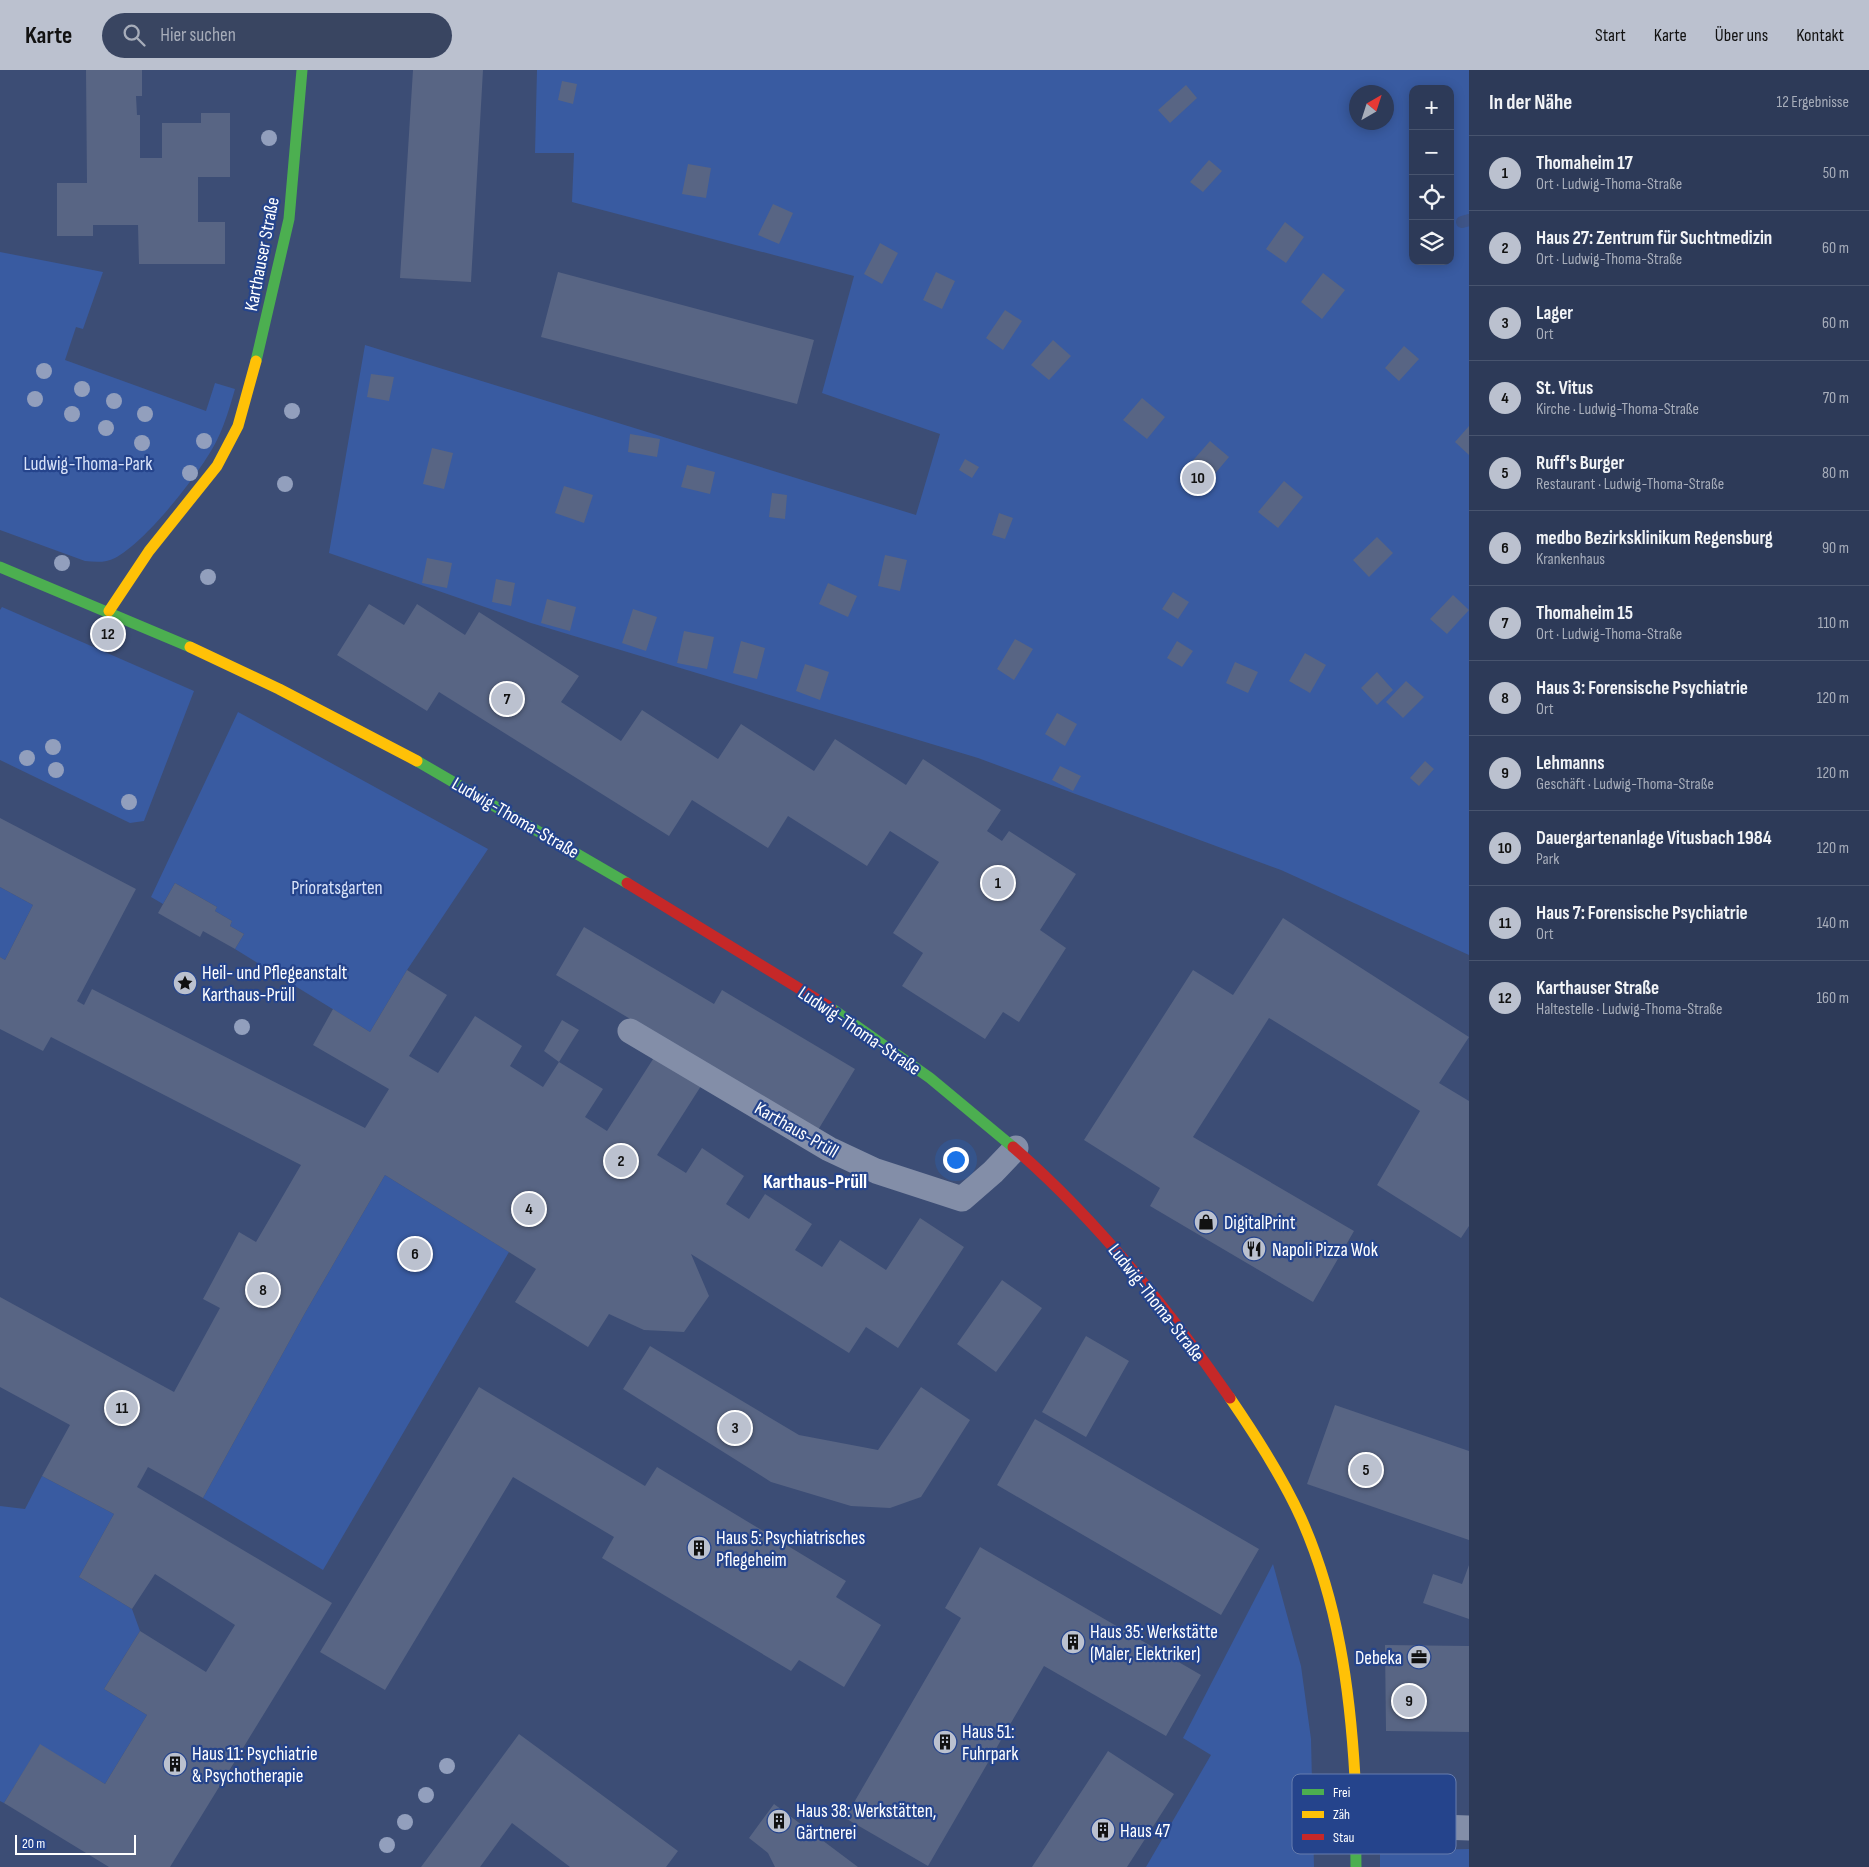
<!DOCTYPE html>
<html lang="de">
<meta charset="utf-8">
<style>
:root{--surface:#2d3a58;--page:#394561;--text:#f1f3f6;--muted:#a7adba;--line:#48546e;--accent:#bbc1cf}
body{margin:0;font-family:"Sofia Sans Condensed",sans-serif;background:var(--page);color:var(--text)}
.controls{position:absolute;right:15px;top:15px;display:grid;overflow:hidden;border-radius:10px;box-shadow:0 2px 12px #0003}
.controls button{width:45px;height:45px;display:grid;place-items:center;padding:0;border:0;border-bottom:1px solid var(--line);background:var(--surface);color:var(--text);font:25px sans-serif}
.compass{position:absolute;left:1349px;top:15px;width:45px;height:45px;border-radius:50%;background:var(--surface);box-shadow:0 2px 12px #0003;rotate:39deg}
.scale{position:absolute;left:15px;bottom:12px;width:121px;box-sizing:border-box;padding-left:5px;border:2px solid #fff;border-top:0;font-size:14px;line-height:18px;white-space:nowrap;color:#fff;-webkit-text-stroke:4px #25448c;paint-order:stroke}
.you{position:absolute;left:955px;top:1089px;width:18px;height:18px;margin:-12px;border:4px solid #fff;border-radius:50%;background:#1a73e8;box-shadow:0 0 0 8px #1a73e833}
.badge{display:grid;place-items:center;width:32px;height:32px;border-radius:50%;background:var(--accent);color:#111;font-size:16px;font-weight:700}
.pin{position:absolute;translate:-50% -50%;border:2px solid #fff;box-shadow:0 1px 5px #0006}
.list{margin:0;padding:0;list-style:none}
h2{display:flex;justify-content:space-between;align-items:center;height:65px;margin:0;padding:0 20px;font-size:21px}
h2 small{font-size:16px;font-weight:400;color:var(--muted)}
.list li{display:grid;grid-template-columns:32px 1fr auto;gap:15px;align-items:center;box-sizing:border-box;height:75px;padding:0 20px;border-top:1px solid var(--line)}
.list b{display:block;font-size:19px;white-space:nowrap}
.list p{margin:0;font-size:16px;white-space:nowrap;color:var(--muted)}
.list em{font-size:16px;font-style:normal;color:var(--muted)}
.icon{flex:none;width:28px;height:28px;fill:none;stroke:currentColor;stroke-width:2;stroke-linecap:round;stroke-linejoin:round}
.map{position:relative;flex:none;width:1469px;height:1797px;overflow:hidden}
header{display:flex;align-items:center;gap:30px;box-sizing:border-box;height:70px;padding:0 25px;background:var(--accent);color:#111}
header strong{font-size:24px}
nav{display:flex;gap:28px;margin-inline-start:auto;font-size:18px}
.search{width:350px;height:45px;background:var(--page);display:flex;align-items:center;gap:12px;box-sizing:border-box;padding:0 18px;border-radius:28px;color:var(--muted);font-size:19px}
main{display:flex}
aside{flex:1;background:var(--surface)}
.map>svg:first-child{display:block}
.green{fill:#395ba1;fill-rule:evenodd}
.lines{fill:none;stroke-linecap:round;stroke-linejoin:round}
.stream{stroke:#3e5487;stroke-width:12}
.building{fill:#586584}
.lane{stroke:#838ea8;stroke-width:25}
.fast{stroke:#4caf50;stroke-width:11}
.slow{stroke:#ffc107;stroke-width:11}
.jam{stroke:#c62828;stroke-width:11}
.tree{fill:#929fbd}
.labels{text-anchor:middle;stroke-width:4.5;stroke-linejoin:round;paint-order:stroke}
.street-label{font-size:19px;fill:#fff;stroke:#25448c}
.park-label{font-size:19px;fill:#d8e2f8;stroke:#25448c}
.poi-label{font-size:19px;fill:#fff;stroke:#25448c;text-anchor:start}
.neighbourhood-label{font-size:20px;font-weight:bold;fill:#fff;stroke:#25448c}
.key{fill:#25448c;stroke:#667cae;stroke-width:1}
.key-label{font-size:14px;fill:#fff}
</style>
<header>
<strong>Karte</strong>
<div class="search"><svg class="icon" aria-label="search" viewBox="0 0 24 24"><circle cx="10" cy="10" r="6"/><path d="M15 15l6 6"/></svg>Hier suchen</div>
<nav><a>Start</a><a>Karte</a><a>Über uns</a><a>Kontakt</a></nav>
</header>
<main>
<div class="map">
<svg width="1469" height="1797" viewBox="0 0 1469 1797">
<rect width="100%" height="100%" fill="#3c4d75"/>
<path class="green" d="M 537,0 L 1469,0 L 1469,885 L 1281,800 L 978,688 L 531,553 L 329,483 L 365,275 L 916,445 L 940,364 L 822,323 L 854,206 L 572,132 L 574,83 L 535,83 ZM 1413,19 L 1450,19 L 1450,191 L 1413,191 ZM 1356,22 L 1386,22 L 1386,52 L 1356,52 Z
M 0,182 L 103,202 L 83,259 L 76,257 L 65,290 L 206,341 L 215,313 L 235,319 C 230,336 225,354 217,370 C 202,401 146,472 115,488 C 106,493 95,492 85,491 L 0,460 Z
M 2,537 L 194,621 L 144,751 L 130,753 L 0,690 L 0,540 Z
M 238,642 L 488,779 L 407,900 L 370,962 L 235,879 L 244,864 L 230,856 L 232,851 L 215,841 L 217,837 L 175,813 L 163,834 L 151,827 Z
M 0,817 L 33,835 L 5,890 L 0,887 Z
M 385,1105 L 509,1182 L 323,1500 L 203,1428 L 305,1243 Z
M 42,1406 L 114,1444 L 79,1507 L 132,1539 L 140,1561 L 104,1619 L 147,1645 L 105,1714 L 40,1675 L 4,1733 L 0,1731 L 0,1436 L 25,1439 Z
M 1273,1494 L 1301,1596 L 1311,1669 L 1314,1797 L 1146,1797 L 1211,1685 L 1183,1668 Z
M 1469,1779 L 1469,1797 L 1380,1797 L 1380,1781 Z"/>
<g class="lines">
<path class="stream" d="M 1462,152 L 1469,150"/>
</g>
<path class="building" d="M 86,0 L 142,0 L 142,26 L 136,26 L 137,45 L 140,45 L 140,88 L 162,88 L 162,53 L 201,53 L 201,43 L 230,43 L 230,107 L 198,107 L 198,152 L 225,152 L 225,194 L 139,194 L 138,155 L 93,155 L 93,166 L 57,166 L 57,113 L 87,113 Z
M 413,0 L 483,0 L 471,212 L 400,208 Z
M 562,11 L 577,14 L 573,34 L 558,30 Z
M 1186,15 L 1197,28 L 1170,53 L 1158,40 Z
M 1209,90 L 1222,101 L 1203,122 L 1190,112 Z
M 688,94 L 711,98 L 706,128 L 682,124 Z
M 773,134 L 793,143 L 779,174 L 758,165 Z
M 1285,152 L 1304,167 L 1286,193 L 1266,179 Z
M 880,173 L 898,183 L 882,214 L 864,204 Z
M 558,202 L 814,270 L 797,334 L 541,267 Z
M 936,202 L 955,211 L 942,239 L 923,230 Z
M 1323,203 L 1345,220 L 1322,249 L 1301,232 Z
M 1005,240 L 1022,251 L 1003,280 L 986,268 Z
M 1053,270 L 1071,286 L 1049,310 L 1031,295 Z
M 1404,276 L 1419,289 L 1399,311 L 1385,298 Z
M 371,304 L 394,307 L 389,331 L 367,327 Z
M 1142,328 L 1165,347 L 1147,369 L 1123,350 Z
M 1469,356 L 1469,385 L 1455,372 Z
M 630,364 L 660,369 L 657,387 L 628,382 Z
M 1210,371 L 1229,387 L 1208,412 L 1189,395 Z
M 432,378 L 453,383 L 444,419 L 423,414 Z
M 965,389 L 979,397 L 972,408 L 959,400 Z
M 687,395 L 715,402 L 710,424 L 681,417 Z
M 1284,411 L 1303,427 L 1278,458 L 1258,442 Z
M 564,416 L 593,425 L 584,453 L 555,443 Z
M 772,423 L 787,425 L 785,449 L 769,447 Z
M 999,443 L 1013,448 L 1005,469 L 992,465 Z
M 1377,467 L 1393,483 L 1369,507 L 1353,490 Z
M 885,485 L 907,490 L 900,521 L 878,516 Z
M 427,488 L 452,493 L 447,518 L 422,513 Z
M 496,509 L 515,513 L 511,536 L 492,532 Z
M 828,513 L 857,526 L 848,547 L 819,534 Z
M 1173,522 L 1189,532 L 1178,549 L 1162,539 Z
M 1453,525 L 1469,540 L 1447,564 L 1430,549 Z
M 547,529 L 576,537 L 570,561 L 541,553 Z
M 369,534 L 404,555 L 417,534 L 465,565 L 479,542 L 579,606 L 561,632 L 621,671 L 642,640 L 718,689 L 741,654 L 814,701 L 835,669 L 906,715 L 923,689 L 1001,740 L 987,761 L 1002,771 L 1009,761 L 1076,804 L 1040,860 L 1066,878 L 1019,952 L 1003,942 L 985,969 L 902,916 L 923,883 L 893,863 L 939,792 L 890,761 L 867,796 L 788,746 L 768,778 L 692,730 L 669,766 L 439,622 L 427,641 L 337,585 Z
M 633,539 L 657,547 L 646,581 L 622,573 Z
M 684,561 L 714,567 L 707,599 L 677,593 Z
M 1015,569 L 1033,579 L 1014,610 L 997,599 Z
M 741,571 L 765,578 L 757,609 L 733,603 Z
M 1177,571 L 1193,581 L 1182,597 L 1167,588 Z
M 1305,583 L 1326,595 L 1310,623 L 1289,611 Z
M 1235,592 L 1258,602 L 1248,623 L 1226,613 Z
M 805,594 L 829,602 L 820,630 L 796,621 Z
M 1377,602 L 1393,620 L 1377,635 L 1361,618 Z
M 1406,611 L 1424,627 L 1403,648 L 1386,632 Z
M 1057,643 L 1077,654 L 1065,676 L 1045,664 Z
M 1425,691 L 1434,699 L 1419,716 L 1410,708 Z
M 1060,696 L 1081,706 L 1073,721 L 1052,710 Z
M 0,748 L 136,819 L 77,931 L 84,935 L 92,919 L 365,1058 L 389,1019 L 313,975 L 333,939 L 370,962 L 407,900 L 447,925 L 409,986 L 438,1003 L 475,946 L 522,976 L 510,996 L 543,1017 L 559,992 L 603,1019 L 585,1047 L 607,1061 L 655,986 L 701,1016 L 657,1085 L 686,1103 L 702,1078 L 744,1106 L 726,1134 L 749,1149 L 765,1124 L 812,1154 L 795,1180 L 822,1197 L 840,1170 L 886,1200 L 920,1148 L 964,1177 L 898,1278 L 866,1257 L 849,1283 L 691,1184 L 709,1226 L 684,1262 L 644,1260 L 609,1244 L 588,1277 L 515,1232 L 536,1199 L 385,1105 L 305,1243 L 203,1428 L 148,1397 L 137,1417 L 332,1533 L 170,1797 L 109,1797 L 4,1733 L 40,1674 L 105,1714 L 147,1645 L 104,1619 L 140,1561 L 206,1602 L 235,1555 L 155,1504 L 132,1539 L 79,1507 L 114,1444 L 42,1406 L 70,1355 L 0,1317 L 0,1227 L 174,1322 L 220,1238 L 203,1229 L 239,1162 L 256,1172 L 301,1095 L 51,967 L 43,981 L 0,959 L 0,887 L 5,890 L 33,835 L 0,817 Z
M 175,813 L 217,837 L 215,841 L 232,851 L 230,856 L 244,864 L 235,879 L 203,861 L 200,867 L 158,843 Z
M 1283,848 L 1469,967 L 1439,1013 L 1469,1031 L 1469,1156 L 1461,1168 L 1377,1115 L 1420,1041 L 1269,948 L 1193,1067 L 1354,1161 L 1313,1232 L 1150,1136 L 1160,1118 L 1084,1070 L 1193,900 L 1233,925 Z
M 584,857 L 714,934 L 722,920 L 855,999 L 818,1060 L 556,905 Z
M 562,950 L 579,960 L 559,992 L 544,981 Z
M 1002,1210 L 1042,1238 L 996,1302 L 957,1274 Z
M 1086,1266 L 1129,1291 L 1086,1367 L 1042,1342 Z
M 650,1276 L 799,1365 L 878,1380 L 921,1317 L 970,1350 L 921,1427 L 890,1438 L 851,1436 L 771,1412 L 623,1319 Z
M 479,1317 L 645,1416 L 657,1397 L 846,1511 L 836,1527 L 881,1555 L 844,1617 L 799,1590 L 791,1601 L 602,1488 L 614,1467 L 513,1407 L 385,1620 L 320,1582 Z
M 1335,1335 L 1469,1381 L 1469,1470 L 1307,1414 Z
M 1035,1349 L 1259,1479 L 1221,1545 L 997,1415 Z
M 980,1477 L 1201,1605 L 1166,1666 L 1044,1596 L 928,1796 L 845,1748 L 961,1548 L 945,1538 Z
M 1469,1495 L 1469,1549 L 1423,1533 L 1433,1504 L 1462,1514 Z
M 1385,1575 L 1469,1576 L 1469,1662 L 1386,1661 Z
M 519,1664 L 678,1781 L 666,1797 L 570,1797 L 512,1753 L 480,1797 L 421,1797 Z
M 1108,1681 L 1174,1724 L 1127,1797 L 1032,1797 Z
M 774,1734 L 858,1797 L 775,1797 L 768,1783 L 749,1768 Z"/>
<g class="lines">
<path class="lane" d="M 630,961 L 829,1079 L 876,1101 L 962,1129 L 993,1102 L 1016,1078
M 1356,1754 L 1469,1758"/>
<path class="fast" d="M 256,291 L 289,149 L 302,0
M 0,497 L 190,577
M 417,691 L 627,813
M 831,938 L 930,1008 L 1013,1077
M 1355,1708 L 1356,1797"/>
<path class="slow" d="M 109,541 L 149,481 L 217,396 L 238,356 L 256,291
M 190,577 L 279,619 L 417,691
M 1230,1328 C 1256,1366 1282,1406 1301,1448 C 1338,1531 1350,1619 1355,1708"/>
<path class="jam" d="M 627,813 L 831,938
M 1013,1077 C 1096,1149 1167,1237 1230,1328"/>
</g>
<g class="tree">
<circle cx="269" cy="68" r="8"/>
<circle cx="44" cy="301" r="8"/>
<circle cx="82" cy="319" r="8"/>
<circle cx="35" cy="329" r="8"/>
<circle cx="114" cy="331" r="8"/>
<circle cx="292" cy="341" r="8"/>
<circle cx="72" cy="344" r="8"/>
<circle cx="145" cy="344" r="8"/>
<circle cx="106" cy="358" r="8"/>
<circle cx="204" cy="371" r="8"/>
<circle cx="142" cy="373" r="8"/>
<circle cx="190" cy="403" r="8"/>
<circle cx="285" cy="414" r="8"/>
<circle cx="62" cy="493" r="8"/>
<circle cx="208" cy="507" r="8"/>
<circle cx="53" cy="677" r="8"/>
<circle cx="27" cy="688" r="8"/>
<circle cx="56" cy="700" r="8"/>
<circle cx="129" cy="732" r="8"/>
<circle cx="242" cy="957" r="8"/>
<circle cx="447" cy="1696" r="8"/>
<circle cx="426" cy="1725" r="8"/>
<circle cx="405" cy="1752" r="8"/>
<circle cx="387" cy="1775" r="8"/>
</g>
<defs>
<g id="sight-disc" transform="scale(1.25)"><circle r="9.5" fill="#bbc1cf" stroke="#25448c"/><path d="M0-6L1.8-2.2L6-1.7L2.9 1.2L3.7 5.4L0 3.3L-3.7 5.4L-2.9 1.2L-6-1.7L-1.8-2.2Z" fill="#111"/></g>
<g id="shop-disc" transform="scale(1.25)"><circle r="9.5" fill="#bbc1cf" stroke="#25448c"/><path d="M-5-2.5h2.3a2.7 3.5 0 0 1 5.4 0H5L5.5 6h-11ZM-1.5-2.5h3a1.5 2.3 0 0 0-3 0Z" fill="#111"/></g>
<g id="restaurant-disc" transform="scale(1.25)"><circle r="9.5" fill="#bbc1cf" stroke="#25448c"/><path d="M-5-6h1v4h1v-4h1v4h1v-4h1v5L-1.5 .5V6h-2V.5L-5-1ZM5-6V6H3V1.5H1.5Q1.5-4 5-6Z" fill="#111"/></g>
<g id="building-disc" transform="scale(1.25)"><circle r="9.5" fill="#bbc1cf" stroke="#25448c"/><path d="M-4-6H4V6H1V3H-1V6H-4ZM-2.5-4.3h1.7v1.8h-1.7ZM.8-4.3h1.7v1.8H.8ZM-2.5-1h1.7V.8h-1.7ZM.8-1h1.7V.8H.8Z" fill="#111"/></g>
<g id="office-disc" transform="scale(1.25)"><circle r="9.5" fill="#bbc1cf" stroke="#25448c"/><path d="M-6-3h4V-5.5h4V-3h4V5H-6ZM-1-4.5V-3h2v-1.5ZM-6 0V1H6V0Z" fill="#111"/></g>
</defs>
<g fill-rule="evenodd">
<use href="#sight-disc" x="185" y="913"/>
<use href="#shop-disc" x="1206" y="1152"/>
<use href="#restaurant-disc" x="1254" y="1179"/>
<use href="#building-disc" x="699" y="1478"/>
<use href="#building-disc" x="1073" y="1572"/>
<use href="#office-disc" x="1419" y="1587"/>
<use href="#building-disc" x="945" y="1672"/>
<use href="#building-disc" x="175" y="1694"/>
<use href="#building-disc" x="779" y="1751"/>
<use href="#building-disc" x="1103" y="1760"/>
</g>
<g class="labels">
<g class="street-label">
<text transform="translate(261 184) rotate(-79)" y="7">Karthauser Straße</text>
<text transform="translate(516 747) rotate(30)" y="7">Ludwig-Thoma-Straße</text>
<text transform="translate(860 960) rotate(34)" y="7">Ludwig-Thoma-Straße</text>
<text transform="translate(797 1059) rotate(30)" y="7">Karthaus-Prüll</text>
<text transform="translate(1157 1232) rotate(52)" y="7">Ludwig-Thoma-Straße</text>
</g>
<g class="park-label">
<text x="88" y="400">Ludwig-Thoma-Park</text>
<text x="337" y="824">Prioratsgarten</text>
</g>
<g class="poi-label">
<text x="202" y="909">Heil- und Pflegeanstalt<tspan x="202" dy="22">Karthaus-Prüll</tspan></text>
<text x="1224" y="1159">DigitalPrint</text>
<text x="1272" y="1186">Napoli Pizza Wok</text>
<text x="716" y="1474">Haus 5: Psychiatrisches<tspan x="716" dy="22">Pflegeheim</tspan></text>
<text x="1090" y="1568">Haus 35: Werkstätte<tspan x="1090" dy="22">(Maler, Elektriker)</tspan></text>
<text x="1402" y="1594" text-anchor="end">Debeka</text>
<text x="962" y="1668">Haus 51:<tspan x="962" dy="22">Fuhrpark</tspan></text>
<text x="192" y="1690">Haus 11: Psychiatrie<tspan x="192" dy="22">&amp; Psychotherapie</tspan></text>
<text x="796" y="1747">Haus 38: Werkstätten,<tspan x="796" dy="22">Gärtnerei</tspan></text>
<text x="1120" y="1767">Haus 47</text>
</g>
<g class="neighbourhood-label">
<text x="815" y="1118">Karthaus-Prüll</text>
</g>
</g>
<rect x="1292" y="1704" width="164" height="80" rx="8" class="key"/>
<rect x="1302" y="1719" width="22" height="6" fill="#4caf50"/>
<rect x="1302" y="1741" width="22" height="7" fill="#ffc107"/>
<rect x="1302" y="1764" width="22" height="6" fill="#c62828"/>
<g class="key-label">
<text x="1333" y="1727">Frei</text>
<text x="1333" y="1749">Zäh</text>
<text x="1333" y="1772">Stau</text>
</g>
</svg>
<div class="controls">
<button>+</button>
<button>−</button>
<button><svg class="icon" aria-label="locate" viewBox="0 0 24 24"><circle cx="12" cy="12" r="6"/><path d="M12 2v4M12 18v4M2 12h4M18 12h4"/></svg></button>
<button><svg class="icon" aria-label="layers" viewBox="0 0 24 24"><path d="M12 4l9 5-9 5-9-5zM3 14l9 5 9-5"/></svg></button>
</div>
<svg class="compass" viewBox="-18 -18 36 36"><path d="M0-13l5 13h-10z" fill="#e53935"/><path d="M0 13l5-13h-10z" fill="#a7adba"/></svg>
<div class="scale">20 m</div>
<div class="you"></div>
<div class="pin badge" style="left:998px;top:813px">1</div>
<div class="pin badge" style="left:621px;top:1091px">2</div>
<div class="pin badge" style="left:735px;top:1358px">3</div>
<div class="pin badge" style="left:529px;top:1139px">4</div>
<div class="pin badge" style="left:1366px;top:1400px">5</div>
<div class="pin badge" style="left:415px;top:1184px">6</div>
<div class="pin badge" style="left:507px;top:629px">7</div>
<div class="pin badge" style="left:263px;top:1220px">8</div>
<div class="pin badge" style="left:1409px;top:1631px">9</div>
<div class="pin badge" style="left:1198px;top:408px">10</div>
<div class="pin badge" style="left:122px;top:1338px">11</div>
<div class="pin badge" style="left:108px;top:564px">12</div>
</div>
<aside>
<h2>In der Nähe<small>12 Ergebnisse</small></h2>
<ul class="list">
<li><span class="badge">1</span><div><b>Thomaheim 17</b><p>Ort · Ludwig-Thoma-Straße</p></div><em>50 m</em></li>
<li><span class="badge">2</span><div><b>Haus 27: Zentrum für Suchtmedizin</b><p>Ort · Ludwig-Thoma-Straße</p></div><em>60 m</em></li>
<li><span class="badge">3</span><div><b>Lager</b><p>Ort</p></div><em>60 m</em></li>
<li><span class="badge">4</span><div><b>St. Vitus</b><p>Kirche · Ludwig-Thoma-Straße</p></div><em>70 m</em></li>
<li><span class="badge">5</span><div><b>Ruff's Burger</b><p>Restaurant · Ludwig-Thoma-Straße</p></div><em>80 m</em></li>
<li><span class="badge">6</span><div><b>medbo Bezirksklinikum Regensburg</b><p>Krankenhaus</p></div><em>90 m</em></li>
<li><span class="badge">7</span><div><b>Thomaheim 15</b><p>Ort · Ludwig-Thoma-Straße</p></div><em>110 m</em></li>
<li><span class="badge">8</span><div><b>Haus 3: Forensische Psychiatrie</b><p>Ort</p></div><em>120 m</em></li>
<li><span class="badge">9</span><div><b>Lehmanns</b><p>Geschäft · Ludwig-Thoma-Straße</p></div><em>120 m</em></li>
<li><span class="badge">10</span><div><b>Dauergartenanlage Vitusbach 1984</b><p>Park</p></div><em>120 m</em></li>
<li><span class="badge">11</span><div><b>Haus 7: Forensische Psychiatrie</b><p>Ort</p></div><em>140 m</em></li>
<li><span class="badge">12</span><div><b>Karthauser Straße</b><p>Haltestelle · Ludwig-Thoma-Straße</p></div><em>160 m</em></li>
</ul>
</aside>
</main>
